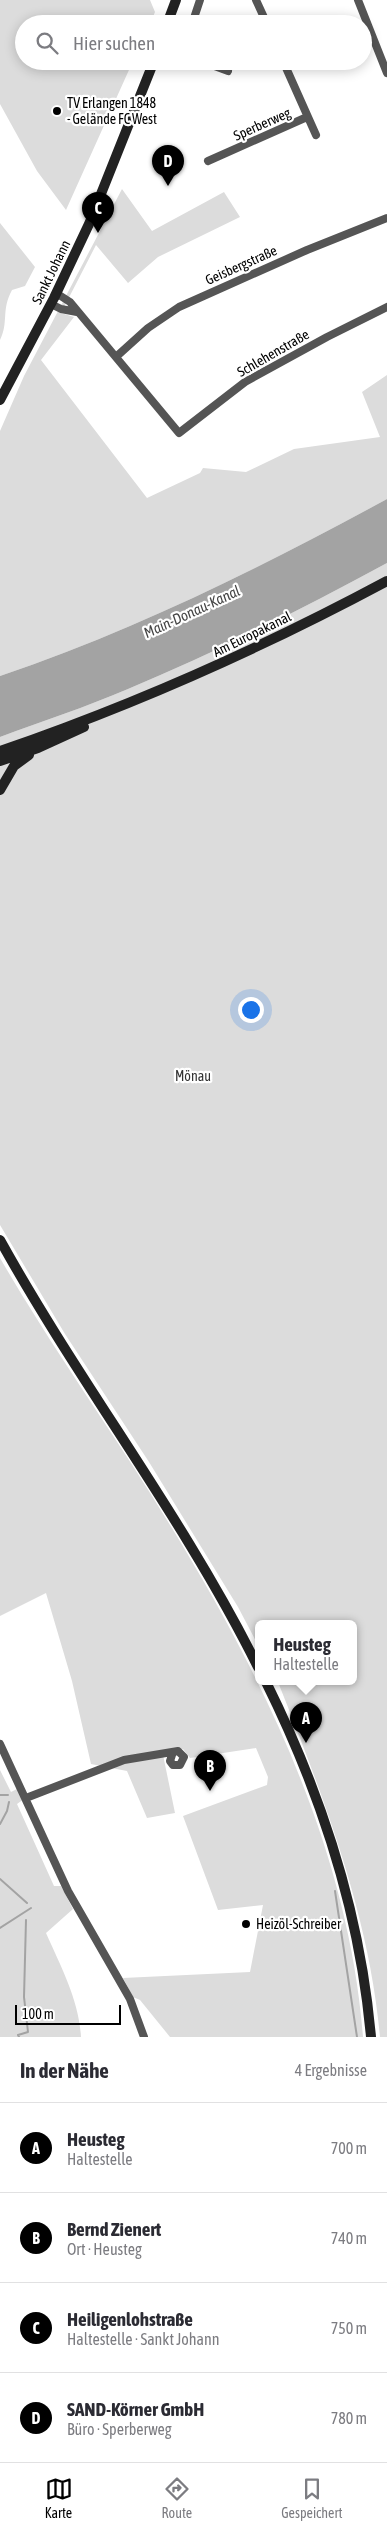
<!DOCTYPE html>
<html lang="de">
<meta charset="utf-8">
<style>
:root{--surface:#fff;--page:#f7f7f7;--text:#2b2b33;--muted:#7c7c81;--line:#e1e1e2;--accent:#000}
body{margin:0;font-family:"Asap Condensed",sans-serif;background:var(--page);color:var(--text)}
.scale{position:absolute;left:15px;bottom:12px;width:106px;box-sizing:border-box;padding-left:5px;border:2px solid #000;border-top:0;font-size:14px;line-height:18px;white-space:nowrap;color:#000;-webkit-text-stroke:4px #fff;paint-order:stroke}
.you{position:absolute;left:250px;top:1009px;width:18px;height:18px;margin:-12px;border:4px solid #fff;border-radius:50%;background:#1a73e8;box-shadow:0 0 0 8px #1a73e833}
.badge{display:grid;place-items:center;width:32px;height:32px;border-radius:50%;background:var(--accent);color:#fff;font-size:16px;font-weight:700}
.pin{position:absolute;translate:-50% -41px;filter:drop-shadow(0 1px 2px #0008)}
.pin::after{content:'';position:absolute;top:26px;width:18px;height:15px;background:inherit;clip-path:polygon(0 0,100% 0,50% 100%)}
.popup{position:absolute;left:255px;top:1620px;width:102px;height:65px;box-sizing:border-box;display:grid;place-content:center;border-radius:8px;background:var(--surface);filter:drop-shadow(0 1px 4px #0005);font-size:16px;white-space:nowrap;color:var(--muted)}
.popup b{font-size:19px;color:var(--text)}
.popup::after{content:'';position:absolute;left:50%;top:100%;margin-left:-10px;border:10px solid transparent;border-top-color:var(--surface)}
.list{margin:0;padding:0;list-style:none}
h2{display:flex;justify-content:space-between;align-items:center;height:65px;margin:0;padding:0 20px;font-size:21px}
h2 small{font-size:16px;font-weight:400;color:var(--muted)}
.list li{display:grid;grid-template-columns:32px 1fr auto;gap:15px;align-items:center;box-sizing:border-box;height:90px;padding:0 20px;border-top:1px solid var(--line)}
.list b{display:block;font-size:19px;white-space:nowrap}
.list p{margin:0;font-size:16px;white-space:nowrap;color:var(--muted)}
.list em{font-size:16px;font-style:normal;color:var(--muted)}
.icon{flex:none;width:28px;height:28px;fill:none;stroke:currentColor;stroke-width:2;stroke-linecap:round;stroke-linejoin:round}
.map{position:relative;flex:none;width:387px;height:2037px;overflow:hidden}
.search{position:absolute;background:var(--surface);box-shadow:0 2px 12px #0003;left:15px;right:15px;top:15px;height:55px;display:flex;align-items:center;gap:12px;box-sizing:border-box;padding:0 18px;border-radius:28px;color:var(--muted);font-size:19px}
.sheet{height:425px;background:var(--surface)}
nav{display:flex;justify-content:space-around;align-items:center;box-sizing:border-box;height:70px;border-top:1px solid var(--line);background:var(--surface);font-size:14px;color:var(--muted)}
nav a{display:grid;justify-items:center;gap:2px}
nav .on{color:var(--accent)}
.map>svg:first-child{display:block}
.green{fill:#dcdcdc}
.water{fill:#a3a3a3}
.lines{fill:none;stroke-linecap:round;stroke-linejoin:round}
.stream{stroke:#a3a3a3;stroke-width:2}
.street{stroke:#555;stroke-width:8}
.secondary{stroke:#222;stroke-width:10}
.poi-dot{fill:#000;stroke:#fff;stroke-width:2}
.labels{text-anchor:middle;stroke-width:4.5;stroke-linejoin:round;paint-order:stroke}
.poi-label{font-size:14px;fill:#000;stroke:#fff;text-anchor:start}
.street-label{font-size:14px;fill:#000;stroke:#fff}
.park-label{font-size:14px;fill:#333;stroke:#fff}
.water-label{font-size:15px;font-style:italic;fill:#444;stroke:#fff}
</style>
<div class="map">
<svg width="387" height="2037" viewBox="0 0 387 2037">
<rect width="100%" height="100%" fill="#fff"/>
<path class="green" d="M 0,0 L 150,0 L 155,12 L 150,24 L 24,24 L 24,61 L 133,61 L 66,210 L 37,171 L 0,104 Z
M 122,189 L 152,231 L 224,192 L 240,217 L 158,257 L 128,283 L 96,245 L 61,313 L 74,317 L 41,360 L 147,498 L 200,473 L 203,468 L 246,472 L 294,449 L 380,437 L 362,392 L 387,375 L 387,499 C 262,567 135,630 0,676 L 0,431 L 24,376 Z
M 0,223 L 35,267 L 25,286 L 12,290 C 1,310 9,322 0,340 Z
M 387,563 L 387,2037 L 380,2037 C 369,1913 323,1796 278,1682 L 354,1682 L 354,1624 L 258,1624 L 258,1645 L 238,1607 L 149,1462 L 65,1334 L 0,1225 L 0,737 C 43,721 86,707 128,689 C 217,652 302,609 387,563 Z
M 0,1258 C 40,1327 85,1393 129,1460 C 241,1633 347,1827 363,2037 L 170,2037 L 140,2000 L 133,1997 L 123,1978 L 250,1972 L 263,1905 L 218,1910 L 183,1816 L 267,1785 L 268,1777 L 256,1748 L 190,1758 L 183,1749 L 162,1750 L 175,1813 L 147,1818 L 127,1771 L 91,1764 L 72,1681 L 46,1593 L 0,1616 Z
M 0,1770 L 11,1792 L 19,1788 L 24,1799 L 17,1804 L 54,1886 L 61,1886 L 73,1909 L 46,1933 C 61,1967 79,2000 81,2037 L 0,2037 Z"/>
<path class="water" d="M 387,499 L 387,563 C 302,609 217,652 128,689 C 86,707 43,721 0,737 L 0,676 C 135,630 262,567 387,499 Z"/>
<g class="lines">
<path class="stream" d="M 0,1795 L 8,1795
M 0,1824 L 7,1811 L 9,1802
M 0,1879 L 27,1903
M 335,1891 L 357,2037
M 0,1928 L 31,1908
M 19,2037 L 18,2035 L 28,2032 L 24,1997 L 26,1920"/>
<path class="street" d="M 256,0 L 267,24
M 358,0 L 387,73
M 192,24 L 200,0
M 201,61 L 228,71
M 283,61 L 316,135
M 208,161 L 307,117
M 56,293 L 70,302 L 179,433 L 245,382 L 327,337 L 387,307
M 51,304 L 61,309 L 77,312
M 117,356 L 148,328 L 179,307 L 307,250 L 387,218
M 0,1744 L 68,1891 L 130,1999 L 144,2037
M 26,1798 L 124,1760 L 178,1751 L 184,1757 L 180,1765 L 173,1765 L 170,1761 L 173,1752"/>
<path class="secondary" d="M 167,24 L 176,0
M 0,400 L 54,298 L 89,224 L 154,61
M 0,751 C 134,705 262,648 387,581
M 0,761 L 38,748 L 84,727
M 0,790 L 14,766 L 29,755
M 0,1240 C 81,1386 184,1518 258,1667
M 266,1682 C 321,1793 360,1912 371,2037"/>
</g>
<g class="poi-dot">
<circle cx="57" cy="111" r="5"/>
<circle cx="246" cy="1924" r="5"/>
</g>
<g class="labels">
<g class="poi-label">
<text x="67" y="108">TV Erlangen 1848<tspan x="67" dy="16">- Gelände FC West</tspan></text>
<text x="256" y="1929">Heizöl-Schreiber</text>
</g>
<g class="street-label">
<text transform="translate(262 124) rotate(-24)" y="5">Sperberweg</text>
<text transform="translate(241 265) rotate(-24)" y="5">Geisbergstraße</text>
<text transform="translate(51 272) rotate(-64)" y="5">Sankt Johann</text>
<text transform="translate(273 353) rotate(-30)" y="5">Schlehenstraße</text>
<text transform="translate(252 634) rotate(-26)" y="5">Am Europakanal</text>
</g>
<g class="park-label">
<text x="193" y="1081">Mönau</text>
</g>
<g class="water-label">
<text transform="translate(192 612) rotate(-25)" y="5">Main-Donau-Kanal</text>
</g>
</g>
</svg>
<div class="scale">100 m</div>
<div class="you"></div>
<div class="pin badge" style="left:306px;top:1743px">A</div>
<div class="popup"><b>Heusteg</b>Haltestelle</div>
<div class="pin badge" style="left:210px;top:1791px">B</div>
<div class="pin badge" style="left:98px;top:233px">C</div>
<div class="pin badge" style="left:168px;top:186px">D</div>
<div class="search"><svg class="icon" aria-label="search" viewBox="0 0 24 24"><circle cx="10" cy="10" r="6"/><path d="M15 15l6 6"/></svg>Hier suchen</div>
</div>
<section class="sheet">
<h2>In der Nähe<small>4 Ergebnisse</small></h2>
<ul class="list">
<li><span class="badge">A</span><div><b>Heusteg</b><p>Haltestelle</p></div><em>700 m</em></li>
<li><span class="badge">B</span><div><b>Bernd Zienert</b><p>Ort · Heusteg</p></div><em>740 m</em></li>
<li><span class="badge">C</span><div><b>Heiligenlohstraße</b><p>Haltestelle · Sankt Johann</p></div><em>750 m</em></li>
<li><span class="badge">D</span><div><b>SAND-Körner GmbH</b><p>Büro · Sperberweg</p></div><em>780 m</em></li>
</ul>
</section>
<nav>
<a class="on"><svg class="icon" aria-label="map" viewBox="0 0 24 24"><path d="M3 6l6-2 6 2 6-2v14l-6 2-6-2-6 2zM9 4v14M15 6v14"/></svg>Karte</a>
<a><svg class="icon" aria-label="directions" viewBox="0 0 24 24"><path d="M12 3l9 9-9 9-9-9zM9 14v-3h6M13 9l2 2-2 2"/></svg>Route</a>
<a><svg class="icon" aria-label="saved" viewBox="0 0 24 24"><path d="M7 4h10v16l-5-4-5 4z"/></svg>Gespeichert</a>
</nav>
